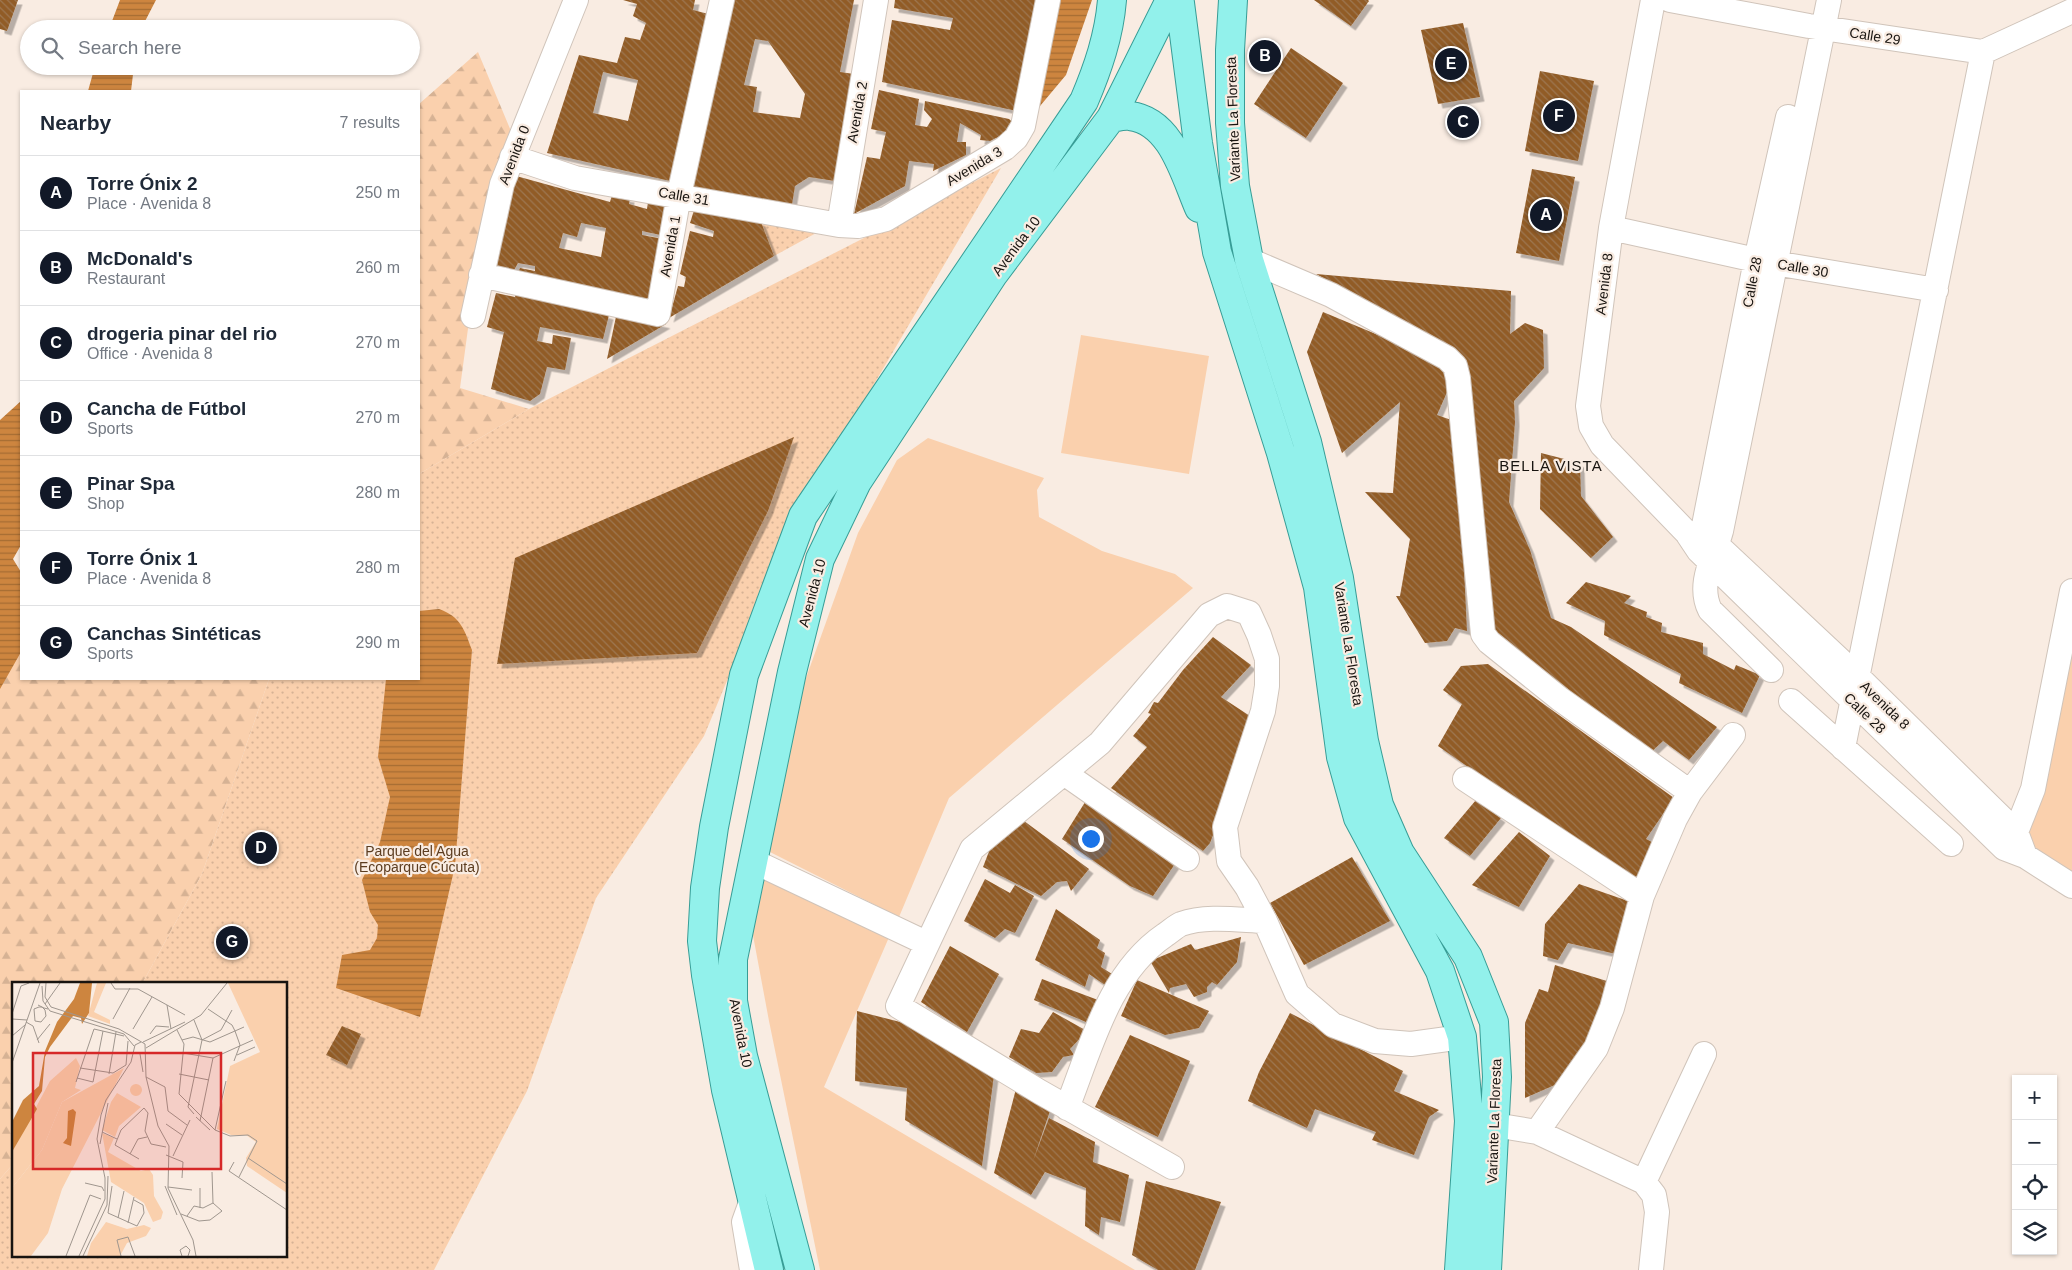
<!DOCTYPE html>
<meta charset="utf-8">
<style>
:root{--surface:#fff;--page:#f6f6f7;--text:#1f2937;--muted:#747a83;--line:#e0e1e3;--accent:#111827}
body{margin:0;font-family:Helvetica,sans-serif;background:var(--page);color:var(--text)}
.controls{position:absolute;right:15px;bottom:15px;display:grid;overflow:hidden;border-radius:0px;box-shadow:0 1px 4px #0004}
.controls button{width:45px;height:45px;display:grid;place-items:center;padding:0;border:0;border-bottom:1px solid var(--line);background:var(--surface);color:var(--text);font:25px sans-serif}
.you{position:absolute;left:1090px;top:838px;width:18px;height:18px;margin:-12px;border:4px solid #fff;border-radius:50%;background:#1a73e8;box-shadow:0 0 0 8px #1a73e833}
.badge{display:grid;place-items:center;width:32px;height:32px;border-radius:50%;background:var(--accent);color:#fff;font-size:16px;font-weight:700}
.pin{position:absolute;translate:-50% -50%;border:2px solid #fff;box-shadow:0 1px 5px #0006}
.list{margin:0;padding:0;list-style:none}
h2{display:flex;justify-content:space-between;align-items:center;height:65px;margin:0;padding:0 20px;font-size:21px}
h2 small{font-size:16px;font-weight:400;color:var(--muted)}
.list li{display:grid;grid-template-columns:32px 1fr auto;gap:15px;align-items:center;box-sizing:border-box;height:75px;padding:0 20px;border-top:1px solid var(--line)}
.list b{display:block;font-size:19px;white-space:nowrap}
.list p{margin:0;font-size:16px;white-space:nowrap;color:var(--muted)}
.list em{font-size:16px;font-style:normal;color:var(--muted)}
.icon{flex:none;width:28px;height:28px;fill:none;stroke:currentColor;stroke-width:2;stroke-linecap:round;stroke-linejoin:round}
.map{position:relative;flex:none;width:2072px;height:1270px;overflow:hidden}
.search{position:absolute;background:var(--surface);box-shadow:0 1px 4px #0004;left:20px;top:20px;width:400px;height:55px;display:flex;align-items:center;gap:12px;box-sizing:border-box;padding:0 18px;border-radius:28px;color:var(--muted);font-size:19px}
.panel{position:absolute;background:var(--surface);box-shadow:0 1px 4px #0004;left:20px;top:90px;width:400px;height:590px;border-radius:0px}
.map>svg:first-child{display:block}
.green{fill:#fad0ad}
.forest{fill:url(#forest-firs)}
.park{fill:url(#park-dots)}
.water{fill:url(#water-rules)}
.building{fill:url(#building-back-hatch);fill-rule:evenodd;filter:url(#shadow)}
.lines{fill:none;stroke-linecap:round;stroke-linejoin:round}
.minor-casing{stroke:#d0c4ba;stroke-width:26}
.major-casing{stroke:#389d96;stroke-width:30}
.minor{stroke:#fff;stroke-width:24}
.major{stroke:#92f1eb;stroke-width:28}
.labels{text-anchor:middle;stroke-width:4.5;stroke-linejoin:round;paint-order:stroke}
.street-label{font-size:14px;fill:#181410;stroke:#f9ece2}
.park-label{font-size:14px;fill:#5c3d20;stroke:#f9ece2}
.neighbourhood-label{font-size:15px;letter-spacing:1px;fill:#181410;stroke:#f9ece2}
.inset-road{fill:none;stroke:#9f968e;stroke-width:1}
.view{fill:#d62828;fill-opacity:0.15;stroke:#d62828;stroke-width:2.5}
.inset-edge{fill:none;stroke:#181410;stroke-width:2.5}
</style>
<div class="map">
<svg width="2072" height="1270" viewBox="0 0 2072 1270">
<defs>
<pattern id="forest-firs" width="22" height="20" patternUnits="userSpaceOnUse" patternTransform="scale(1.25)"><rect width="22" height="20" fill="#fad0ad"/><path d="M5 1l3.5 6h-7zM16 11l3.5 6h-7z" fill="#d6b294"/></pattern>
<pattern id="park-dots" width="8" height="8" patternUnits="userSpaceOnUse" patternTransform="scale(1.25)"><rect width="8" height="8" fill="#fad0ad"/><path d="M2 2h.1M6 6h.1" fill="none" stroke="#d6b294" stroke-width="1.8" stroke-linecap="round"/></pattern>
<pattern id="water-rules" width="6" height="5" patternUnits="userSpaceOnUse" patternTransform="scale(1.25)"><rect width="6" height="5" fill="#cd853f"/><path d="M0 2.5h6" fill="none" stroke="#a56c33"/></pattern>
<pattern id="building-back-hatch" width="6" height="6" patternUnits="userSpaceOnUse" patternTransform="scale(1.25)"><rect width="6" height="6" fill="#915b26"/><path d="M-1 5l2 2M0 0l6 6M5-1l2 2" fill="none" stroke="#9d7752"/></pattern>
<filter id="shadow"><feDropShadow dx="4.5" dy="4.5" stdDeviation="0" flood-color="#0004"/></filter>
</defs>
<rect width="100%" height="100%" fill="#f9ece2"/>
<path class="green" d="M 1081,335 L 1209,356 L 1189,474 L 1061,453 Z
M 928,438 L 1044,478 L 1037,490 L 1039,517 L 1102,551 L 1175,574 L 1193,588 L 949,798 L 899,917 L 762,848 L 787,731 L 858,533 L 897,460 Z
M 2072,633 L 2072,873 L 2051,862 L 2023,836 Z
M 761,874 L 890,935 L 824,1087 L 1135,1270 L 820,1270 L 769,1021 L 752,930 Z"/>
<path class="forest" d="M 478,52 L 513,136 L 476,269 L 460,388 L 529,409 L 419,474 L 419,104 Z
M 21,648 L 21,679 L 269,679 L 202,874 L 142,984 L 14,984 L 14,1163 L 0,1179 L 0,685 Z"/>
<path class="park" d="M 1001,168 L 793,522 L 704,736 L 596,898 L 527,1091 L 434,1270 L 0,1270 L 0,1179 L 14,1163 L 14,1256 L 286,1256 L 286,984 L 142,984 L 202,874 L 269,679 L 419,679 L 419,474 L 529,409 Z
M 761,222 L 829,226 L 774,256 Z"/>
<path class="water" d="M 120,0 L 156,0 L 141,29 L 109,29 Z
M 1054,0 L 1092,0 L 1066,75 L 1030,118 Z
M 95,66 L 134,66 L 131,91 L 88,91 Z
M 21,401 L 21,545 L 13,559 L 21,572 L 21,652 L 0,689 L 0,420 Z
M 439,609 C 461,617 464,629 472,650 L 455,866 L 420,1017 L 336,988 L 342,955 L 370,950 L 377,938 L 378,925 L 370,912 L 362,880 L 380,842 L 390,797 L 378,757 L 386,679 L 419,679 L 419,611 Z"/>
<path class="building" d="M 0,0 L 18,0 L 7,31 L 0,29 Z
M 623,0 L 695,0 L 693,10 L 716,16 L 679,183 L 547,153 L 579,55 L 617,63 L 625,37 L 640,40 L 646,23 L 633,16 L 637,4 ZM 603,72 L 638,80 L 628,121 L 593,113 Z
M 729,0 L 854,0 L 840,72 L 854,74 L 835,181 L 809,177 L 795,186 L 791,211 L 685,189 ZM 755,39 L 768,41 L 805,94 L 800,118 L 753,112 L 757,87 L 744,85 Z
M 895,0 L 1041,0 L 1021,112 L 882,82 L 892,20 L 950,30 L 953,18 L 894,8 Z
M 1314,0 L 1368,0 L 1369,1 L 1351,26 Z
M 1463,23 L 1480,97 L 1438,104 L 1421,30 Z
M 1291,48 L 1343,83 L 1306,138 L 1254,104 Z
M 1540,71 L 1594,81 L 1578,161 L 1525,151 Z
M 879,90 L 919,99 L 915,125 L 927,127 L 932,119 L 924,110 L 925,101 L 1009,119 L 1018,127 L 990,141 L 980,140 L 981,135 L 960,123 L 957,142 L 966,142 L 966,155 L 933,171 L 934,164 L 909,161 L 905,186 L 854,214 L 867,157 L 880,159 L 886,132 L 871,129 Z
M 1532,169 L 1575,177 L 1559,261 L 1516,253 Z
M 509,174 L 610,202 L 612,195 L 630,198 L 629,204 L 647,209 L 648,202 L 671,204 L 665,236 L 642,231 L 642,235 L 663,239 L 655,304 L 518,273 L 520,268 L 535,271 L 535,266 L 518,263 L 513,272 L 487,267 ZM 581,223 L 606,228 L 601,257 L 559,248 L 563,233 L 577,237 Z
M 696,204 L 761,222 L 774,256 L 669,318 L 678,286 L 684,287 L 686,277 L 680,274 L 690,231 L 713,237 L 714,231 L 690,223 Z
M 1316,274 L 1511,291 L 1510,334 L 1525,323 L 1543,330 L 1544,368 L 1514,401 L 1515,422 L 1509,502 L 1530,550 L 1551,618 L 1571,627 L 1717,727 L 1689,760 L 1663,741 L 1646,757 L 1490,630 L 1460,357 Z
M 517,289 L 609,315 L 603,339 L 540,327 L 537,341 L 552,344 L 553,335 L 571,338 L 565,370 L 547,367 L 540,394 L 530,401 L 491,389 L 504,332 L 487,327 L 496,293 L 515,297 Z
M 617,312 L 666,324 L 607,359 Z
M 1323,312 L 1419,352 L 1455,374 L 1437,415 L 1457,422 L 1467,631 L 1455,628 L 1447,641 L 1425,643 L 1396,596 L 1400,596 L 1410,539 L 1365,492 L 1393,493 L 1400,402 L 1342,453 L 1307,352 Z
M 794,437 L 768,511 L 697,653 L 497,664 L 515,558 Z
M 1541,453 L 1580,463 L 1581,496 L 1613,537 L 1591,558 L 1540,509 Z
M 1586,582 L 1631,596 L 1624,603 L 1647,612 L 1646,617 L 1662,623 L 1661,632 L 1703,643 L 1703,654 L 1734,670 L 1736,665 L 1760,675 L 1742,713 L 1679,683 L 1681,674 L 1604,635 L 1605,621 L 1566,603 Z
M 1213,637 L 1251,665 L 1221,697 L 1253,718 L 1227,798 L 1210,843 L 1203,851 L 1111,788 L 1147,747 L 1133,736 L 1151,714 L 1148,713 L 1154,702 L 1158,703 L 1183,670 Z
M 1488,664 L 1674,798 L 1646,839 L 1654,843 L 1635,883 L 1438,746 L 1462,704 L 1443,690 L 1461,666 Z
M 1087,799 L 1177,861 L 1153,896 L 1130,886 L 1062,839 Z
M 1476,800 L 1501,818 L 1470,856 L 1444,838 Z
M 1020,818 L 1089,869 L 1071,891 L 1067,881 L 1057,882 L 1041,896 L 983,867 L 993,841 Z
M 1519,832 L 1550,856 L 1519,907 L 1472,885 Z
M 1352,857 L 1390,921 L 1304,965 L 1270,903 Z
M 985,879 L 1010,893 L 1015,885 L 1034,896 L 1015,933 L 1005,929 L 995,938 L 964,921 Z
M 1579,884 L 1631,902 L 1616,954 L 1568,943 L 1558,960 L 1543,956 L 1545,924 Z
M 1056,909 L 1100,940 L 1097,948 L 1105,953 L 1101,967 L 1112,974 L 1105,985 L 1089,974 L 1085,987 L 1035,960 Z
M 1241,937 L 1237,962 L 1217,985 L 1212,982 L 1207,987 L 1207,992 L 1194,997 L 1186,984 L 1170,988 L 1169,993 L 1150,961 L 1191,944 L 1195,950 Z
M 950,946 L 999,974 L 967,1032 L 921,1002 Z
M 1555,965 L 1610,982 L 1584,1052 L 1557,1084 L 1525,1098 L 1525,1023 L 1539,989 L 1548,992 Z
M 1042,979 L 1098,1000 L 1086,1022 L 1034,1000 Z
M 1137,980 L 1209,1011 L 1199,1028 L 1165,1035 L 1121,1016 Z
M 857,1011 L 912,1025 L 994,1075 L 982,1166 L 905,1120 L 907,1088 L 855,1081 Z
M 1053,1012 L 1087,1031 L 1070,1049 L 1074,1055 L 1063,1057 L 1052,1072 L 1036,1073 L 1009,1057 L 1021,1029 L 1039,1033 Z
M 1290,1013 L 1403,1071 L 1394,1091 L 1439,1110 L 1429,1117 L 1414,1155 L 1372,1140 L 1376,1132 L 1315,1109 L 1307,1128 L 1248,1101 L 1259,1072 Z
M 342,1026 L 361,1034 L 347,1065 L 326,1055 Z
M 1130,1035 L 1190,1061 L 1158,1137 L 1095,1107 Z
M 1017,1085 L 1052,1105 L 1033,1161 L 1049,1118 L 1095,1142 L 1093,1162 L 1129,1175 L 1120,1222 L 1101,1217 L 1099,1235 L 1085,1226 L 1086,1188 L 1045,1172 L 1031,1195 L 994,1173 Z
M 1146,1181 L 1221,1202 L 1195,1270 L 1158,1270 L 1132,1255 Z"/>
<g class="lines">
<g class="minor-casing">
<path id="minor" d="M 1653,0 L 1611,228 L 1588,406 L 1591,426 L 1602,445 L 1687,533 L 1699,551 L 2004,848 L 2025,856 L 2072,886
M 1670,0 L 1809,26 L 1983,52 L 2072,11
M 512,157 L 575,178 L 839,225 L 858,226 L 886,219 L 1005,148 L 1016,138 L 1023,126 L 1048,0
M 839,225 L 876,0
M 1611,228 L 1756,260 L 1936,290
M 1249,260 L 1331,295 L 1447,358 L 1455,366 L 1458,378 L 1483,634 L 1489,642 L 1560,699 L 1690,792
M 481,275 L 658,314 L 679,195 L 722,0
M 473,316 L 502,184 L 576,0
M 1705,538 L 1717,545 L 1857,676 L 2016,832 L 2025,856
M 1699,551 L 1756,260 L 1788,117
M 1771,670 L 1710,610 C 1697,584 1714,557 1721,531 L 1829,0
M 1791,701 L 1951,844
M 1843,748 L 1983,52
M 1064,773 L 1187,859
M 1465,779 L 1642,896
M 2007,844 L 2016,832 L 2033,789 L 2072,591
M 753,861 L 926,943
M 1067,1108 C 1091,1047 1109,973 1165,935 C 1170,932 1176,926 1181,924 C 1207,915 1238,920 1265,921
M 1476,1122 L 1537,1132 L 1644,1182 L 1654,1195 L 1657,1212 L 1651,1270
M 1537,1132 L 1596,1048 L 1612,1008 L 1642,896 L 1675,819 L 1690,792 L 1733,735
M 1172,1167 L 1040,1092 L 898,1006 L 972,849 L 1100,743 L 1209,615 L 1227,606 L 1249,613 L 1259,635 L 1267,659 L 1267,686 L 1263,711 L 1225,827 L 1229,861 L 1247,887 L 1265,921 L 1297,994 L 1333,1025 L 1375,1041 L 1411,1044 L 1462,1037
M 1644,1182 L 1704,1054
M 752,1270 L 744,1222 L 753,1197"/>
</g>
<g class="major-casing">
<path id="major" d="M 1233,0 L 1230,50 L 1230,123 L 1235,186 L 1249,260 L 1307,442 L 1339,578 L 1364,741 L 1379,805 L 1400,853 L 1468,957 L 1494,1022 L 1497,1077 L 1487,1270
M 1180,3 L 1198,143 L 1217,252 L 1281,453 L 1318,587 L 1341,757 L 1358,818 L 1440,971 L 1462,1037 L 1469,1121 L 1459,1270
M 1111,118 C 1117,117 1124,115 1130,116 C 1172,121 1185,176 1199,208
M 769,1270 L 726,1090 L 706,975 L 702,941 L 705,888 L 714,827 L 744,675 L 803,516 L 1084,101 C 1098,68 1109,36 1112,0
M 800,1270 L 743,1056 L 733,1001 L 733,959 L 792,672 L 820,559 L 857,482 L 993,275 L 1111,118 L 1169,2"/>
</g>
<use href="#minor" class="minor"/>
<use href="#major" class="major"/>
</g>
<g class="labels">
<g class="street-label">
<text transform="translate(1875 36) rotate(9)" y="5">Calle 29</text>
<text transform="translate(857 112) rotate(-80)" y="5">Avenida 2</text>
<text transform="translate(1233 119) rotate(-92)" y="5">Variante La Floresta</text>
<text transform="translate(514 155) rotate(-69)" y="5">Avenida 0</text>
<text transform="translate(974 166) rotate(-31)" y="5">Avenida 3</text>
<text transform="translate(684 196) rotate(10)" y="5">Calle 31</text>
<text transform="translate(670 246) rotate(-80)" y="5">Avenida 1</text>
<text transform="translate(1016 246) rotate(-53)" y="5">Avenida 10</text>
<text transform="translate(1803 268) rotate(10)" y="5">Calle 30</text>
<text transform="translate(1752 282) rotate(-79)" y="5">Calle 28</text>
<text transform="translate(1604 284) rotate(-83)" y="5">Avenida 8</text>
<text transform="translate(812 593) rotate(-75)" y="5">Avenida 10</text>
<text transform="translate(1349 644) rotate(81)" y="5">Variante La Floresta</text>
<text transform="translate(1885 705) rotate(44)" y="5">Avenida 8</text>
<text transform="translate(1865 713) rotate(44)" y="5">Calle 28</text>
<text transform="translate(741 1033) rotate(79)" y="5">Avenida 10</text>
<text transform="translate(1494 1121) rotate(-88)" y="5">Variante La Floresta</text>
</g>
<g class="park-label">
<text x="417" y="856">Parque del Agua<tspan x="417" dy="16">(Ecoparque Cúcuta)</tspan></text>
</g>
<g class="neighbourhood-label">
<text x="1551" y="471">BELLA VISTA</text>
</g>
</g>
<g transform="translate(12 982)">
<rect width="275" height="275" fill="#f9ece2"/>
<path d="M 216,1 L 275,1 L 275,211 L 235,184 L 234,176 L 244,160 L 234,153 L 219,153 L 205,147 L 218,84 L 248,70 ZM118 108a6 6 0 1 1 12 0a6 6 0 1 1-12 0ZM 105,111 L 129,125 L 107,144 L 103,155 L 90,148 L 99,120 ZM 90,151 L 102,156 L 96,170 L 129,189 L 137,187 L 141,193 L 142,214 L 151,230 L 149,237 L 141,240 L 132,221 L 99,200 ZM 94,240 L 115,247 L 132,243 L 139,246 L 134,254 L 115,261 L 108,274 L 75,274 L 79,261 Z" fill="#fad0ad"/>
<path d="M 85,1 L 94,1 L 82,30 L 98,38 L 98,42 L 76,34 ZM 64,76 L 68,84 L 63,106 L 69,108 L 50,120 L 30,168 L 0,206 L 0,170 L 5,161 L 38,99 Z" fill="#fad0ad"/>
<path d="M 112,86 L 50,207 L 36,251 L 19,274 L 0,274 L 0,206 L 30,168 L 50,120 Z" fill="#fad0ad"/>
<path d="M 68,1 L 80,1 L 77,31 L 70,42 L 69,36 L 61,34 L 38,65 L 33,75 L 30,109 L 22,122 L 25,127 L 0,170 L 0,140 L 11,118 L 27,104 L 33,69 L 45,40 L 62,17 ZM 61,127 L 64,130 L 59,164 L 51,161 L 55,156 L 56,129 Z" fill="#cd853f"/>
<path class="inset-road" d="M 34,1 L 33,15 L 39,25 L 107,47 L 133,62 L 134,95 L 146,144 L 157,164 L 156,206 L 181,258 L 184,274M 99,1 L 103,7 L 126,7 L 155,23 L 159,47M 30,4 L 31,19 L 38,29 L 112,52 L 122,64M 33,22 L 48,1M 26,23 L 30,25 L 33,28 L 34,34 L 29,40 L 23,39 L 22,27 L 27,25 L 30,25 L 32,26 L 36,27M 155,23 L 173,33M 196,27 L 220,43 L 223,49 L 228,63 L 222,79M 0,32 L 9,4 L 17,1M 0,37 L 15,38M 101,37 L 118,6M 182,38 L 190,58 L 176,125 L 182,132M 14,40 L 21,44 L 27,61M 121,47 L 140,15M 165,48 L 172,62 L 167,112 L 203,148 L 218,154 L 236,153 L 245,159 L 227,195M 138,52 L 144,44 L 157,45M 0,54 L 13,43M 25,58 L 38,42M 170,58 L 181,55 L 198,60 L 232,45M 190,58 L 209,48 L 220,28M 131,60 L 173,40M 134,66 L 189,33 L 215,1M 171,71 L 201,76 L 241,58M 128,72 L 131,90M 225,73 L 243,65M 0,81 L 28,1M 68,86 L 101,91 L 114,83 L 116,59M 97,92 L 104,50M 167,92 L 197,98M 134,95 L 153,105 L 156,129 L 175,143M 65,96 L 81,100 L 91,49M 64,100 L 82,47 L 112,54M 184,135 L 198,148M 188,139 L 201,76M 154,142 L 170,153M 203,148 L 214,99M 90,150 L 105,157M 88,162 L 96,121M 118,172 L 126,157 L 135,155M 154,173 L 171,180 L 170,196M 161,174 L 178,138M 236,176 L 275,202M 127,177 L 103,163 L 109,148 L 132,126 L 136,131 L 133,149 L 139,162 L 154,165M 222,180 L 217,189 L 275,228M 200,190 L 201,221M 73,201 L 90,205 L 92,209M 153,204 L 165,233M 156,205 L 180,208M 188,206 L 188,226M 96,231 L 125,244 L 132,231 L 131,223 L 122,218M 96,231 L 100,204M 169,232 L 187,239 L 198,238 L 210,229 L 201,221M 175,234 L 182,224 L 191,226 L 201,221M 106,236 L 112,209M 116,241 L 122,215M 54,274 L 78,213 L 89,217M 67,274 L 93,217 L 93,196 L 85,157 L 89,133 L 94,118 L 119,80 L 123,63 L 129,60M 71,274 L 95,223 L 96,194M 109,274 L 105,258 L 116,255 L 123,274M 170,274 L 168,268 L 174,264 L 178,268 L 176,274"/>
<path class="view" d="M 21,71 L 209,71 L 209,187 L 21,187 Z"/>
<rect width="275" height="275" class="inset-edge"/>
</g>
</svg>
<div class="controls">
<button>+</button>
<button>−</button>
<button><svg class="icon" aria-label="locate" viewBox="0 0 24 24"><circle cx="12" cy="12" r="6"/><path d="M12 2v4M12 18v4M2 12h4M18 12h4"/></svg></button>
<button><svg class="icon" aria-label="layers" viewBox="0 0 24 24"><path d="M12 4l9 5-9 5-9-5zM3 14l9 5 9-5"/></svg></button>
</div>
<div class="you"></div>
<div class="pin badge" style="left:1546px;top:215px">A</div>
<div class="pin badge" style="left:1265px;top:56px">B</div>
<div class="pin badge" style="left:1463px;top:122px">C</div>
<div class="pin badge" style="left:261px;top:848px">D</div>
<div class="pin badge" style="left:1451px;top:64px">E</div>
<div class="pin badge" style="left:1559px;top:116px">F</div>
<div class="pin badge" style="left:232px;top:942px">G</div>
<div class="search"><svg class="icon" aria-label="search" viewBox="0 0 24 24"><circle cx="10" cy="10" r="6"/><path d="M15 15l6 6"/></svg>Search here</div>
<section class="panel">
<h2>Nearby<small>7 results</small></h2>
<ul class="list">
<li><span class="badge">A</span><div><b>Torre Ónix 2</b><p>Place · Avenida 8</p></div><em>250 m</em></li>
<li><span class="badge">B</span><div><b>McDonald's</b><p>Restaurant</p></div><em>260 m</em></li>
<li><span class="badge">C</span><div><b>drogeria pinar del rio</b><p>Office · Avenida 8</p></div><em>270 m</em></li>
<li><span class="badge">D</span><div><b>Cancha de Fútbol</b><p>Sports</p></div><em>270 m</em></li>
<li><span class="badge">E</span><div><b>Pinar Spa</b><p>Shop</p></div><em>280 m</em></li>
<li><span class="badge">F</span><div><b>Torre Ónix 1</b><p>Place · Avenida 8</p></div><em>280 m</em></li>
<li><span class="badge">G</span><div><b>Canchas Sintéticas</b><p>Sports</p></div><em>290 m</em></li>
</ul>
</section>
</div>
